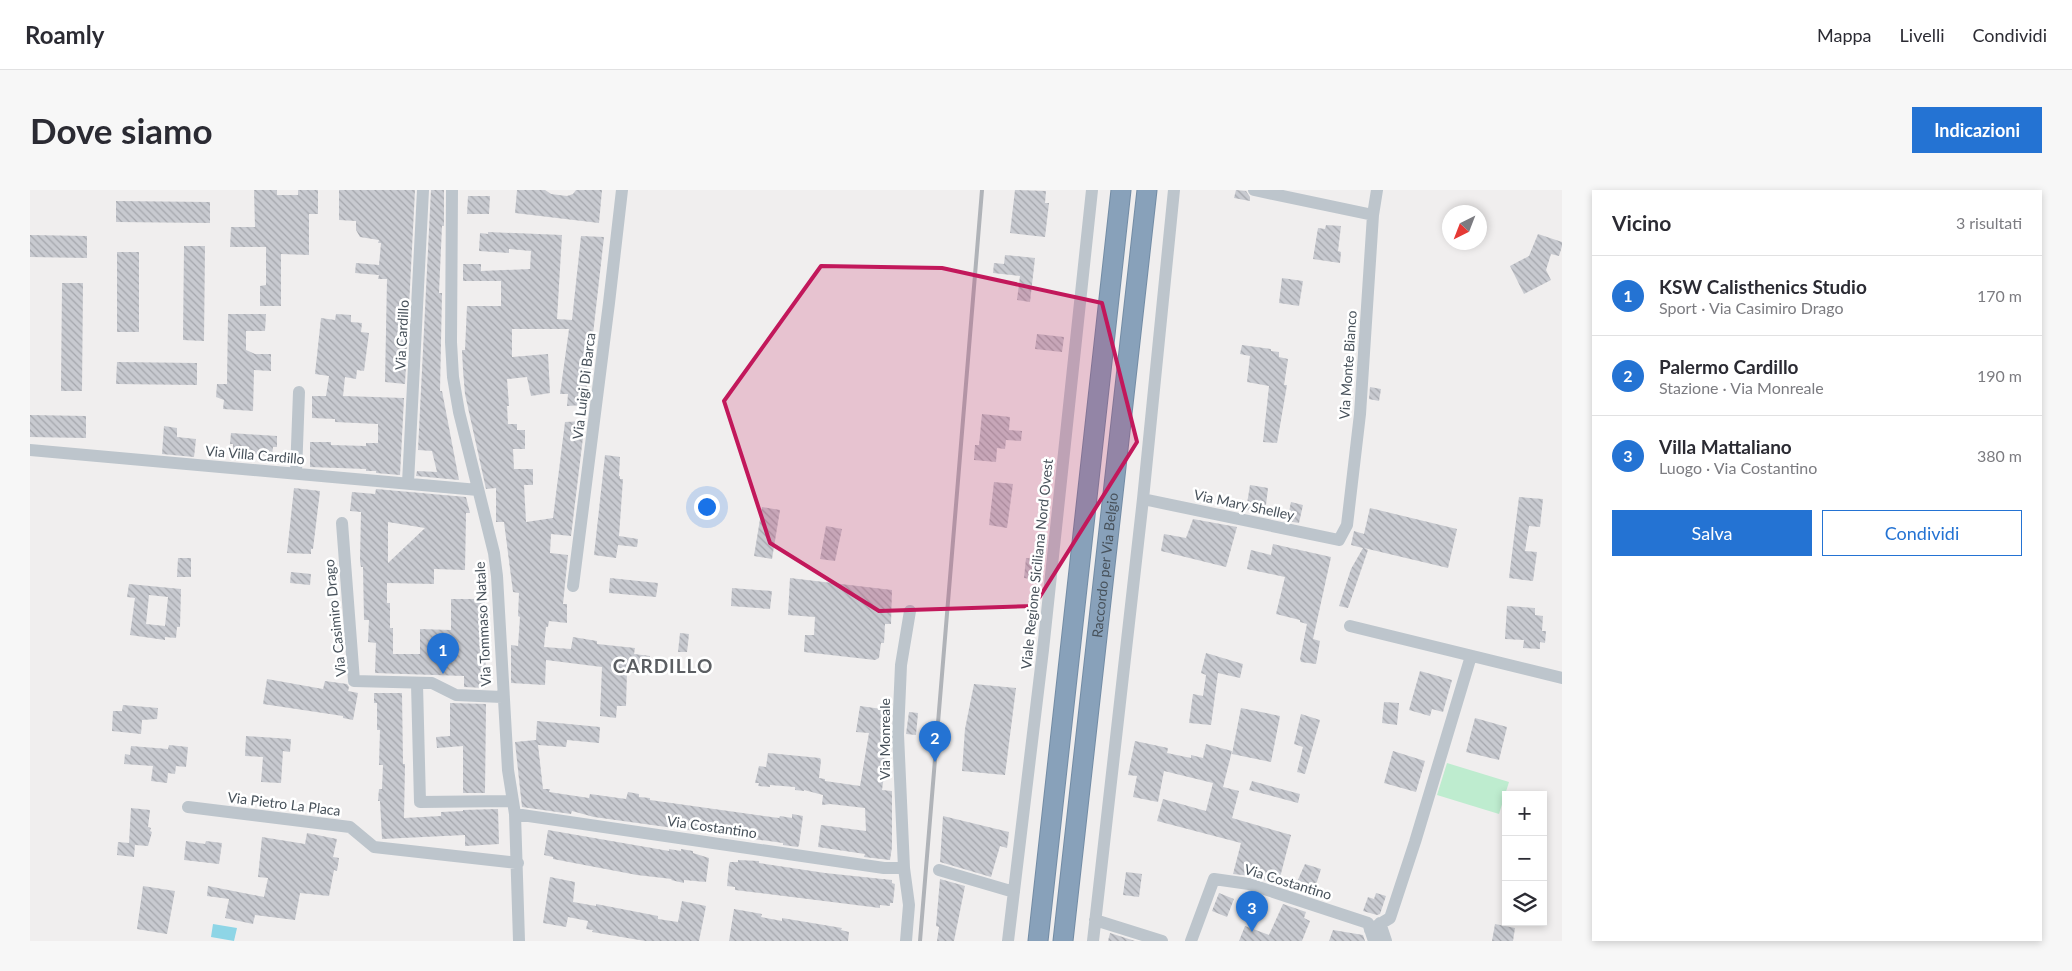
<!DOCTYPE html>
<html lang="it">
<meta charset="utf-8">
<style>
:root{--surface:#fff;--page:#f7f7f7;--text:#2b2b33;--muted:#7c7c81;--line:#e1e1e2;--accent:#2473d3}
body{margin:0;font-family:Lato,sans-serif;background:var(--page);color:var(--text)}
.controls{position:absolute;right:15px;bottom:15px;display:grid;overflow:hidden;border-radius:0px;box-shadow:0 2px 8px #0003}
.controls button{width:45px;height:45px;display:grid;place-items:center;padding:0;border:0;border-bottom:1px solid var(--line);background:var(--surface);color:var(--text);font:25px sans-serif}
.compass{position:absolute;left:1412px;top:15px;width:45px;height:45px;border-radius:50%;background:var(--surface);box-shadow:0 2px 8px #0003;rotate:222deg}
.you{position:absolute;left:676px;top:316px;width:18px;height:18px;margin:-12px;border:4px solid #fff;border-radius:50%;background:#1a73e8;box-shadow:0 0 0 8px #1a73e833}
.badge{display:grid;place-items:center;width:32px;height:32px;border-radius:50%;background:var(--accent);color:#fff;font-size:16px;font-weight:700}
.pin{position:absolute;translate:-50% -41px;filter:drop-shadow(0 1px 2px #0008)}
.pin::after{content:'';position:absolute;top:26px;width:18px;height:15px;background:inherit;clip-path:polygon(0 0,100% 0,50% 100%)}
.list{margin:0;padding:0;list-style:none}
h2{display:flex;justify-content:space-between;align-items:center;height:65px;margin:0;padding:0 20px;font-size:21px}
h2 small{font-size:16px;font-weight:400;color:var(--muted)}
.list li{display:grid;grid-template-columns:32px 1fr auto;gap:15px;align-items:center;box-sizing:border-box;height:80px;padding:0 20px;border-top:1px solid var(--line)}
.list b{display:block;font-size:19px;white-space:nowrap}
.list p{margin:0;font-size:16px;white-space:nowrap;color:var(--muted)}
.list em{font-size:16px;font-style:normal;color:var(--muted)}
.actions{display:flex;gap:10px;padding:15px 20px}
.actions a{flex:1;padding:11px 0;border:1px solid var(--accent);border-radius:0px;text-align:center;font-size:18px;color:var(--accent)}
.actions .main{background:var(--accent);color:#fff}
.icon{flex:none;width:28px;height:28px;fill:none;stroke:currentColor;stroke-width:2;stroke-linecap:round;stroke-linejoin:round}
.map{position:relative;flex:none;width:1532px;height:751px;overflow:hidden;border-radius:0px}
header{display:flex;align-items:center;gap:30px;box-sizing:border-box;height:70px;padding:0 25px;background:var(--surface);border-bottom:1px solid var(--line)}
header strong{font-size:24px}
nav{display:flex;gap:28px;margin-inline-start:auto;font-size:18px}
.intro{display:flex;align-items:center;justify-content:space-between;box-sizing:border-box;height:120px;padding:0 30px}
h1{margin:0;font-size:35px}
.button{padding:12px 22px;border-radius:0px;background:var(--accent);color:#fff;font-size:18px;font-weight:700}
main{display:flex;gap:30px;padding:0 30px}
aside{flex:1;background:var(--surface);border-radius:0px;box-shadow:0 2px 8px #0003}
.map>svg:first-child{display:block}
.green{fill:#beeccf}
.water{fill:#8ed5e6}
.building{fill:url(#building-back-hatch);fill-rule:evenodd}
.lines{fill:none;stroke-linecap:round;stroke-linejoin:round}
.highway-casing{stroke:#738ca5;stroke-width:21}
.minor{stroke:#bdc5cc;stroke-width:12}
.highway{stroke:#88a1ba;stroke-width:19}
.rail{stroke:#b0b3b8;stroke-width:4}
.marked{fill:#c2185b;fill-opacity:0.2;stroke:#c2185b;stroke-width:4;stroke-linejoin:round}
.labels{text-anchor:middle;stroke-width:5;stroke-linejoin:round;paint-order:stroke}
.street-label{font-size:14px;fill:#47515a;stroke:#fff}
.district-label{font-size:19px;font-weight:bold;letter-spacing:1px;fill:#5b5e62;stroke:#fff}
</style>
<header>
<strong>Roamly</strong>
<nav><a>Mappa</a><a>Livelli</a><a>Condividi</a></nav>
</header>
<div class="intro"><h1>Dove siamo</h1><a class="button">Indicazioni</a></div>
<main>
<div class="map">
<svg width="1532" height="751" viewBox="0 0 1532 751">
<defs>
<pattern id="building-back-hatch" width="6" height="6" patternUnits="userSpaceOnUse" patternTransform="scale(1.25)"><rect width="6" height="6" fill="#c8cad0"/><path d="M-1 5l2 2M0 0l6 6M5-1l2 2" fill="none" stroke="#a4a6ac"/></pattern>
</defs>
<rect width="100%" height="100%" fill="#f0eeee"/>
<path class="green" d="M 1417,573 L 1479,592 L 1469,624 L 1407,605 Z"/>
<path class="water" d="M 183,734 L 207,738 L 204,751 L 181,747 Z"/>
<path class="building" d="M 224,0 L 247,0 L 247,5 L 268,5 L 268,0 L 288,0 L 288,24 L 279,24 L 279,65 L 251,64 L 251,116 L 230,116 L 230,96 L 236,95 L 236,57 L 200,57 L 201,37 L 225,37 Z
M 309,0 L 385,0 L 375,194 L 355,192 L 357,89 L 348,89 L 349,85 L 325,83 L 326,73 L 349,75 L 351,53 L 348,53 L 349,50 L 330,47 L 326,40 L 326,31 L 309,30 Z
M 401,0 L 414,0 L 414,36 L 412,36 L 409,103 L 412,103 L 410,201 L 412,201 L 429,290 L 386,286 L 387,281 L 407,282 L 402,261 L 388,260 Z
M 487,0 L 515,0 L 521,4 L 537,6 L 543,4 L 546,0 L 572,0 L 569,33 L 485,23 Z
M 985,0 L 1016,1 L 1015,13 L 1019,13 L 1015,47 L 980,43 Z
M 1206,0 L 1216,1 L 1220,7 L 1220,11 L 1204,8 Z
M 438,6 L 460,6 L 459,24 L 437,24 Z
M 86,11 L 180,12 L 180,33 L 86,32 Z
M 1296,35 L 1311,36 L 1308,61 L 1311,62 L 1310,73 L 1283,69 L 1288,38 L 1295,39 Z
M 458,42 L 532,45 L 527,129 L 542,130 L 551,46 L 574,47 L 555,215 L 537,216 L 538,204 L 530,204 L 539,139 L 482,139 L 482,167 L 518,164 L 520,203 L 501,206 L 497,187 L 477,189 L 479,216 L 477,216 L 478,234 L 487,234 L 487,240 L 495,240 L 495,259 L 483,259 L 484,279 L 503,279 L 503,295 L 494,295 L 496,332 L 523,328 L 535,232 L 555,231 L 541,346 L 521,344 L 520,363 L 538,365 L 533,414 L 537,414 L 537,433 L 519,431 L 518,437 L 516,437 L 514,457 L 541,459 L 543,447 L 567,451 L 567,454 L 605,458 L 604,464 L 620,466 L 618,484 L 597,482 L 596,516 L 587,516 L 586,528 L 570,526 L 572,477 L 516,470 L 515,495 L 481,493 L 481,455 L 488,456 L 490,427 L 488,426 L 489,403 L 483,402 L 474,332 L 466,332 L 466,298 L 456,299 L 435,204 L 433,180 L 432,160 L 435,160 L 437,116 L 471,116 L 471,91 L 433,91 L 433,74 L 451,74 L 451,81 L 500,79 L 501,61 L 479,59 L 479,63 L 449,61 L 450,43 L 458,44 Z
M 1508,44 L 1532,52 L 1532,56 L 1529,66 L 1521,64 L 1516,80 L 1521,90 L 1494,104 L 1480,76 L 1499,66 Z
M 0,45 L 57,46 L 57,68 L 0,67 Z
M 154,56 L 175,56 L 174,151 L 153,150 Z
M 87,62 L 109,62 L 109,142 L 87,142 Z
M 975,65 L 1005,68 L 1000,112 L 987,110 L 990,86 L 963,83 L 964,73 L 974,74 Z
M 1252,88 L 1273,91 L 1269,116 L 1249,113 Z
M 32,93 L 53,93 L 52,201 L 31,201 Z
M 198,124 L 236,124 L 235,141 L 216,141 L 216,160 L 225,164 L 241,164 L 241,181 L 224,180 L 223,221 L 193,219 L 194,210 L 186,207 L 187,194 L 197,194 Z
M 306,124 L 321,125 L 321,132 L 332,133 L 331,142 L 339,143 L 334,181 L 327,180 L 326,189 L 315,187 L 313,206 L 374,208 L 370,285 L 346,283 L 346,281 L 336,281 L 336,279 L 280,277 L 280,252 L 301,252 L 301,255 L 336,256 L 336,253 L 348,253 L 348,234 L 305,232 L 305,229 L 282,228 L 282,206 L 296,206 L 299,186 L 285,184 L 291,128 L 305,130 Z
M 1007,144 L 1034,147 L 1032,162 L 1005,159 Z
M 1212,155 L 1241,159 L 1241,161 L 1249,162 L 1249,167 L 1258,169 L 1254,195 L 1257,195 L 1247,253 L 1233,252 L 1239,196 L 1217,192 L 1220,166 L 1210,164 Z
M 87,172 L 167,173 L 167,195 L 86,194 Z
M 1340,197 L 1351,199 L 1349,211 L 1339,209 Z
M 952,224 L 980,227 L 979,240 L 992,241 L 991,251 L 976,250 L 975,259 L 967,258 L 966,272 L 944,270 L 945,255 L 949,255 Z
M 0,225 L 56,226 L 56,248 L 0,247 Z
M 134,236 L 147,238 L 147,247 L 166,249 L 164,267 L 132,264 Z
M 201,243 L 247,246 L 247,257 L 243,257 L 242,266 L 203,263 L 203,254 L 200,254 Z
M 575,265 L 590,267 L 589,286 L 590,286 L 590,289 L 593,289 L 589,346 L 608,349 L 607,357 L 588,355 L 586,368 L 564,365 Z
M 964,292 L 983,294 L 977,338 L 959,335 Z
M 1220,295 L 1238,298 L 1235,323 L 1216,320 Z
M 264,298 L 290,301 L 283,359 L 281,359 L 281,364 L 257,363 Z
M 346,299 L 436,307 L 440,323 L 436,323 L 435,380 L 404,379 L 404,394 L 357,393 L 357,413 L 360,413 L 360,438 L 363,438 L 363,464 L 390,464 L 390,439 L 421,440 L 421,409 L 455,409 L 456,498 L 434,497 L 434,486 L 345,483 L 346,453 L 338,452 L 339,430 L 334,430 L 333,377 L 331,377 L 330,371 L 331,322 L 320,321 L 322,302 L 345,304 ZM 358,332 L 395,338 L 358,373 Z
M 1489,307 L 1513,309 L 1510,337 L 1499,336 L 1495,361 L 1507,362 L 1503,391 L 1479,388 Z
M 1261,312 L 1273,315 L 1269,333 L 1257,331 Z
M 732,317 L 750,320 L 742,369 L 724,366 Z
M 1340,318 L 1427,339 L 1418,378 L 1334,358 L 1338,360 L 1318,418 L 1309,416 L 1321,379 L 1333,358 L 1321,355 L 1324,341 L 1334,344 Z
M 1163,329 L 1207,337 L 1196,377 L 1131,361 L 1134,344 L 1156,348 Z
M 796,336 L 812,339 L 805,371 L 790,369 Z
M 1243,354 L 1301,367 L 1283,449 L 1290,451 L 1286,474 L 1271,472 L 1270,469 L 1277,434 L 1270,432 L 1270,430 L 1246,424 L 1255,387 L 1217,379 L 1221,360 L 1241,365 Z
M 148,368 L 161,368 L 161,387 L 147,387 Z
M 996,368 L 1009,369 L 1007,390 L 994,388 Z
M 261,382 L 281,384 L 280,395 L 260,393 Z
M 580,388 L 628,393 L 626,407 L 579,403 Z
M 760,388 L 862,400 L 861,434 L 855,434 L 854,453 L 851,453 L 849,468 L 845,470 L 774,462 L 775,445 L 784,445 L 785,427 L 758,425 Z
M 99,394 L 151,399 L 150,437 L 147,437 L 146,448 L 135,447 L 135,450 L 100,445 L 105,408 L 97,407 ZM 119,405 L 138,407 L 135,436 L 116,434 Z
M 702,398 L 742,401 L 740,419 L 701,416 Z
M 1477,416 L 1505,418 L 1505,425 L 1513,426 L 1512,441 L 1516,441 L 1515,453 L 1510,452 L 1510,459 L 1493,458 L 1494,450 L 1475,449 Z
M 650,443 L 659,444 L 657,462 L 648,462 Z
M 1176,463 L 1213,474 L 1210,488 L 1188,483 L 1181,535 L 1159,533 L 1163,504 L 1173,506 L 1176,485 L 1171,483 Z
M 1390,481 L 1422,490 L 1413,522 L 1402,519 L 1400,526 L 1379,520 Z
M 237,489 L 293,499 L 295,491 L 317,494 L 319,497 L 318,501 L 328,503 L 323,530 L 313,528 L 313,526 L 233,514 Z
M 944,494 L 986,498 L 975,585 L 932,581 L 935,539 Z
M 344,503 L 372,503 L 373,574 L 375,574 L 374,628 L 411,626 L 411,622 L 433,621 L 433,620 L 468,619 L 469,654 L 435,656 L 435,645 L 352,649 L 350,611 L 348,611 L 349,599 L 352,599 L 353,575 L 349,575 L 350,540 L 347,540 L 347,513 L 344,513 Z
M 1354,512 L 1369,513 L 1367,535 L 1352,533 Z
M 420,513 L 456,514 L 455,603 L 433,603 L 433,556 L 407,558 L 406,547 L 420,546 Z
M 93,515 L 128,518 L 127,529 L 112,530 L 111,544 L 82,541 L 83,521 L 92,521 Z
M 830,516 L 859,520 L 853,562 L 857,564 L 852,600 L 862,601 L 862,657 L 860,670 L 834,667 L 835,664 L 788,657 L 791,635 L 836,641 L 835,618 L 800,614 L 792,615 L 793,605 L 774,600 L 774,601 L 765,600 L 765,597 L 740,595 L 740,597 L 728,596 L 729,593 L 725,593 L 729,576 L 736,577 L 738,563 L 790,568 L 791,570 L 789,588 L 795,589 L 795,591 L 830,596 L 839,543 L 826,542 Z
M 1211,518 L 1250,526 L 1241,572 L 1202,564 Z
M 879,522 L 888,523 L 886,545 L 876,544 Z
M 1271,524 L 1290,530 L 1275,584 L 1267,582 L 1273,557 L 1264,554 Z
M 1445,528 L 1477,537 L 1469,570 L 1436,562 Z
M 507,531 L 570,537 L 569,553 L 537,550 L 536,557 L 508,555 L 513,599 L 520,599 L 519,602 L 559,608 L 560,604 L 596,609 L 598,602 L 609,604 L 609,607 L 620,608 L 620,610 L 749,628 L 750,626 L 762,628 L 762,624 L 773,626 L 769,655 L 768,657 L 753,655 L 753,653 L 564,627 L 542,621 L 541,624 L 492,617 L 485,552 L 506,550 Z
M 216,546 L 261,549 L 260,562 L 253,561 L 251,593 L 231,592 L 233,567 L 215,566 Z
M 1105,551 L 1138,558 L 1137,563 L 1161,568 L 1161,565 L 1173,568 L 1176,554 L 1202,561 L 1193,597 L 1209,601 L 1202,628 L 1261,645 L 1248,695 L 1222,686 L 1203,684 L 1211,653 L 1127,631 L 1133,609 L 1176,621 L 1183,593 L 1134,581 L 1128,612 L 1103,607 L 1107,586 L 1098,585 Z
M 139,555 L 158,557 L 156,577 L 146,576 L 145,584 L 138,583 L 137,593 L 121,591 L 123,576 L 94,574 L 95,564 L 100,565 L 101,556 L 138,559 Z
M 1363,561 L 1395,571 L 1386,602 L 1354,593 Z
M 1222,591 L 1270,604 L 1268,613 L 1219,600 Z
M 101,618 L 120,620 L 118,637 L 121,638 L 120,641 L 122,642 L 118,656 L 105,655 L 104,667 L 87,665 L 88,652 L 99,653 Z
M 913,626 L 979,642 L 977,658 L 970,656 L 961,687 L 910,672 Z
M 518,640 L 639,661 L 639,659 L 651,661 L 651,659 L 663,661 L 663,663 L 679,668 L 676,692 L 654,690 L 654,693 L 641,690 L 642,689 L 607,685 L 523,669 L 523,667 L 514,665 Z
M 277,643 L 307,649 L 303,667 L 309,668 L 307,681 L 304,680 L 299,706 L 270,703 L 265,730 L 225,725 L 223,734 L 195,728 L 199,709 L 177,706 L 178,696 L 234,707 L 238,688 L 228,687 L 232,647 L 275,654 Z
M 156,651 L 175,654 L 176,651 L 192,653 L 189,674 L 154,670 Z
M 708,670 L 729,671 L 729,673 L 795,683 L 862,690 L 862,693 L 865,694 L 863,713 L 860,713 L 860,716 L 850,715 L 850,718 L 705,700 L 705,697 L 697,696 L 699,675 L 700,672 L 708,672 Z
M 1275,674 L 1291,679 L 1284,701 L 1270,697 L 1270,695 L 1266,694 Z
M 1096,682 L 1112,684 L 1109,707 L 1093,705 Z
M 520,687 L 545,692 L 543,712 L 566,716 L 566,714 L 628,726 L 628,729 L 648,732 L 652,711 L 676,716 L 669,751 L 615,751 L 562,742 L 563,740 L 556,739 L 558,731 L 538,727 L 536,737 L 513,733 Z
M 910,689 L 935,696 L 924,751 L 907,751 L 909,737 L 906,736 Z
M 113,696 L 145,701 L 137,744 L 107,739 Z
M 1189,703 L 1204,709 L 1197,727 L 1182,721 Z
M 1346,703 L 1356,706 L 1350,724 L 1347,725 L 1333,721 L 1338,707 L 1344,709 Z
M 1253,714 L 1276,722 L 1274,728 L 1280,731 L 1272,751 L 1209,751 L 1215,736 L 1239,745 Z
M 704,719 L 732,724 L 731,727 L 752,731 L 752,728 L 812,738 L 811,740 L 819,742 L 818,751 L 699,751 Z
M 1465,734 L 1485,738 L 1483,751 L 1462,751 Z
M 1303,740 L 1333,745 L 1335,751 L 1299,751 Z
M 1080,743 L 1105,751 L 1078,751 Z"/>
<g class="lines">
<g class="highway-casing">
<g id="highway">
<path d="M 1008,751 L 1091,0"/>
<path id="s1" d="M 1033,751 L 1117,0"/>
</g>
</g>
<path class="minor" d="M 422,0 L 421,152 L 423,187 L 429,222 L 464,363 L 467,386 L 478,580 L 485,624 L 489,751
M 1224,0 L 1343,25
M 0,260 L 448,300
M 266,283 L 269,202
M 378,293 L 393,0
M 1113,309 L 1309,350 L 1317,335 L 1330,224 L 1343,25 L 1347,0
M 312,333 L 324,491 L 402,493 L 426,505 L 472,507
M 543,396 L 579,113 L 592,0
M 1320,436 L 1532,488
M 387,494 L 390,612 L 483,611
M 158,617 L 320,637 L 344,657 L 488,673
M 485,624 L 854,678 L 874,678
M 909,680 L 984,702
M 1065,730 L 1132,751
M 1350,733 L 1356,751
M 1340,740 L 1360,728 L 1385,652 L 1441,466
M 876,751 L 879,715 L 874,678 L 868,544 L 871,475 L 880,421
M 978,751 L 1013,460 L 1062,0
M 1063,751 L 1113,309 L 1144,0
M 1161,751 L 1184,689 L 1219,694 L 1338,733 L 1344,751"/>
<use href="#highway" class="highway"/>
<path class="rail" d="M 890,751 L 952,0"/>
</g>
<path class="marked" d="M 791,76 L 912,78 L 1072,113 L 1107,252 L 1004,416 L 849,421 L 740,353 L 694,211 Z"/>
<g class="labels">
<g class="street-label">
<text transform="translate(372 145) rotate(-87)" y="5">Via Cardillo</text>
<text transform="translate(1318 175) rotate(-86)" y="5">Via Monte Bianco</text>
<text transform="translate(554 196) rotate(-83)" y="5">Via Luigi Di Barca</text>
<text transform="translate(225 265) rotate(5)" y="5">Via Villa Cardillo</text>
<text transform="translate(1214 315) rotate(12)" y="5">Via Mary Shelley</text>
<text transform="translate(1007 374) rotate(-84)" y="5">Viale Regione Siciliana Nord Ovest</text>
<text dy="5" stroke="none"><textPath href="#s1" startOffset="378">Raccordo per Via Belgio</textPath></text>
<text transform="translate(305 428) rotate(-96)" y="5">Via Casimiro Drago</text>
<text transform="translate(453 434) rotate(-93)" y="5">Via Tommaso Natale</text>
<text transform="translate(855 549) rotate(-90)" y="5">Via Monreale</text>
<text transform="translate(254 614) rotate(7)" y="5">Via Pietro La Placa</text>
<text transform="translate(682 637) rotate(8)" y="5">Via Costantino</text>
<text transform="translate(1258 692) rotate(17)" y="5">Via Costantino</text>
</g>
<g class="district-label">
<text x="633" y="483">CARDILLO</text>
</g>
</g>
</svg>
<div class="controls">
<button>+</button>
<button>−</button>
<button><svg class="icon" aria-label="layers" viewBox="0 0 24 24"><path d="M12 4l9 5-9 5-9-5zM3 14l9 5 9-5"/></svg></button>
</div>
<svg class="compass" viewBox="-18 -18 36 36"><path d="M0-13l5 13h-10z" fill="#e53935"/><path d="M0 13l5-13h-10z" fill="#7c7c81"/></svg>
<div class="you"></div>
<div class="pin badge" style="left:413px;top:484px">1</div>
<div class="pin badge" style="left:905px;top:572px">2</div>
<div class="pin badge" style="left:1222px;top:742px">3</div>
</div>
<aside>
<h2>Vicino<small>3 risultati</small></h2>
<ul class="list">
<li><span class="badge">1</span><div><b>KSW Calisthenics Studio</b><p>Sport · Via Casimiro Drago</p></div><em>170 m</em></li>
<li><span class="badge">2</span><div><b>Palermo Cardillo</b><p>Stazione · Via Monreale</p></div><em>190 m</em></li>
<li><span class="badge">3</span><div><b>Villa Mattaliano</b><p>Luogo · Via Costantino</p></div><em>380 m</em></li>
</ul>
<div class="actions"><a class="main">Salva</a><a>Condividi</a></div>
</aside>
</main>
